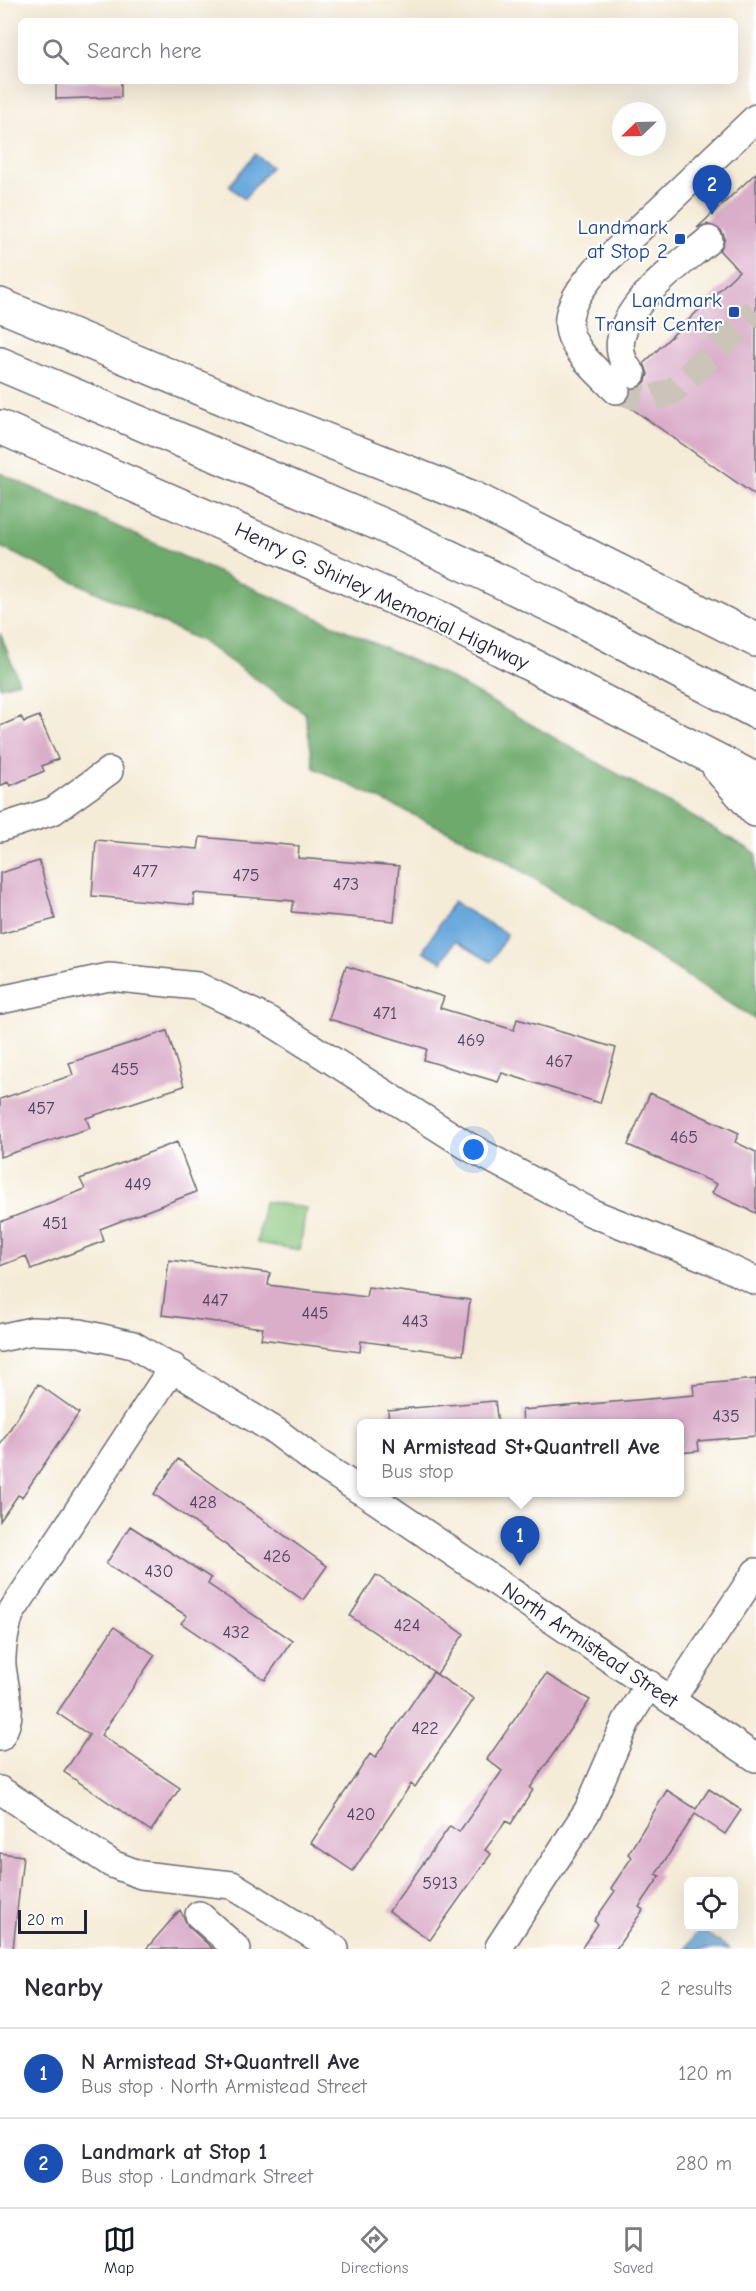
<!DOCTYPE html>
<meta charset="utf-8">
<style>
:root{--surface:#fff;--page:#f7f7f7;--text:#2b2b33;--muted:#7c7c81;--line:#e1e1e2;--accent:#111827}
body{margin:0;font-family:"Comic Neue",sans-serif;background:var(--page);color:var(--text)}
.controls{position:absolute;right:18px;bottom:18px;display:grid;overflow:hidden;border-radius:9px;box-shadow:0 6px 24px #0002}
.controls button{width:54px;height:54px;display:grid;place-items:center;padding:0;border:0;border-bottom:2px solid var(--line);background:var(--surface);color:var(--text);font:30px sans-serif}
.compass{position:absolute;left:612px;top:102px;width:54px;height:54px;border-radius:50%;background:var(--surface);box-shadow:0 6px 24px #0002;rotate:247deg}
.scale{position:absolute;left:18px;bottom:15px;width:69px;box-sizing:border-box;padding-left:6px;border:3px solid #22223b;border-top:0;font-size:16px;line-height:21px;white-space:nowrap;color:#22223b;-webkit-text-stroke:4px #fff;paint-order:stroke}
.you{position:absolute;left:474px;top:1150px;width:21px;height:21px;margin:-15px;border:4px solid #fff;border-radius:50%;background:#1a73e8;box-shadow:0 0 0 9px #1a73e833}
.badge{display:grid;place-items:center;width:39px;height:39px;border-radius:50%;background:var(--accent);color:#fff;font-size:20px;font-weight:700}
.pin{position:absolute;translate:-50% -50px;filter:drop-shadow(0 2px 3px #0008)}
.pin::after{content:'';position:absolute;top:32px;width:21px;height:18px;background:inherit;clip-path:polygon(0 0,100% 0,50% 100%)}
.popup{position:absolute;left:357px;top:1419px;width:327px;height:78px;box-sizing:border-box;display:grid;place-content:center;border-radius:9px;background:var(--surface);filter:drop-shadow(0 2px 4px #0005);font-size:20px;white-space:nowrap;color:var(--muted)}
.popup b{font-size:22px;color:var(--text)}
.popup::after{content:'';position:absolute;left:50%;top:100%;margin-left:-12px;border:12px solid transparent;border-top-color:var(--surface)}
.list{margin:0;padding:0;list-style:none}
h2{display:flex;justify-content:space-between;align-items:center;height:78px;margin:0;padding:0 24px;font-size:26px}
h2 small{font-size:20px;font-weight:400;color:var(--muted)}
.list li{display:grid;grid-template-columns:39px 1fr auto;gap:18px;align-items:center;box-sizing:border-box;height:90px;padding:0 24px;border-top:2px solid var(--line)}
.list b{display:block;font-size:22px;white-space:nowrap}
.list p{margin:0;font-size:20px;white-space:nowrap;color:var(--muted)}
.list em{font-size:20px;font-style:normal;color:var(--muted)}
.icon{flex:none;width:33px;height:33px;fill:none;stroke:currentColor;stroke-width:2;stroke-linecap:round;stroke-linejoin:round}
.map{position:relative;flex:none;width:756px;height:1949px;overflow:hidden}
.search{position:absolute;background:var(--surface);box-shadow:0 6px 24px #0002;left:18px;right:18px;top:18px;height:66px;display:flex;align-items:center;gap:15px;box-sizing:border-box;padding:0 21px;border-radius:9px;color:var(--muted);font-size:22px}
.sheet{height:258px;background:var(--surface)}
nav{display:flex;justify-content:space-around;align-items:center;box-sizing:border-box;height:84px;border-top:2px solid var(--line);background:var(--surface);font-size:16px;color:var(--muted)}
nav a{display:grid;justify-items:center;gap:3px}
nav .on{color:var(--accent)}
.map>svg:first-child{display:block}
.green{fill:#88c57c;stroke:#55745c;stroke-width:1.5}
.forest{fill:#6eaa6c;stroke:#486654;stroke-width:1.5}
.water{fill:#68a8db;stroke:#45658b;stroke-width:1.5}
.building{fill:#daadc9}
.lines{fill:none;stroke-linecap:round;stroke-linejoin:round}
.minor-tunnel{stroke:#cbc4b9;stroke-width:27;stroke-dasharray:27 14;stroke-linecap:butt}
.minor-casing{stroke:#6c6972;stroke-width:30}
.highway-casing{stroke:#6c6972;stroke-width:36}
.minor{stroke:#fff;stroke-width:27}
.highway{stroke:#fff;stroke-width:33}
.transit-dot{fill:#1a4fb4;stroke:#fff;stroke-width:2}
.labels{text-anchor:middle;stroke-width:4.5;stroke-linejoin:round;paint-order:stroke}
.number-label{font-size:18px;fill:#50455e}
.transit-label{font-size:21px;fill:#164399;stroke:#fff;text-anchor:end}
.street-label{font-size:21px;fill:#22223b;stroke:#fff}
</style>
<div class="map">
<svg width="756" height="1949" viewBox="0 0 756 1949">
<rect width="100%" height="100%" fill="#fff"/>
<filter id="ink" filterUnits="userSpaceOnUse"><feTurbulence type="fractalNoise" baseFrequency=".0167" numOctaves="2"/><feDisplacementMap in="SourceGraphic" scale="12" xChannelSelector="R" yChannelSelector="G"/><feConvolveMatrix kernelMatrix="1 2 1 2 8 2 1 2 1" color-interpolation-filters="sRGB"/></filter>
<filter id="wash" filterUnits="userSpaceOnUse"><feTurbulence type="fractalNoise" baseFrequency=".008" numOctaves="4" result="noise"/><feDisplacementMap in="SourceGraphic" scale="24" xChannelSelector="R" yChannelSelector="G"/><feGaussianBlur stdDeviation="1.35" result="paint"/><feColorMatrix in="noise" values="0 0 0 0 0 0 0 0 0 0 0 0 0 0 0 0 0 1.4 0 .05"/><feComposite in="paint" operator="in"/></filter>
<g filter="url(#wash)">
<rect width="100%" height="100%" fill="#f5ecd8"/>
<path class="green" d="M 264,1201 L 306,1208 L 300,1250 L 257,1243 Z"/>
<path class="forest" d="M 0,473 L 448,677 L 756,853 L 756,1020 L 492,852 L 314,768 L 305,713 L 201,641 L 0,547 Z
M 0,633 L 19,682 L 0,687 Z"/>
<path class="water" d="M 255,154 L 271,167 L 244,199 L 229,186 Z
M 453,902 L 507,934 L 491,962 L 455,941 L 442,962 L 423,951 Z
M 699,1929 L 730,1949 L 685,1949 Z"/>
<g id="blocks">
<path class="building" d="M 56,81 L 121,81 L 121,97 L 56,99 Z
M 756,173 L 756,496 L 624,403 L 631,390 L 639,388 L 646,381 L 648,374 L 644,363 L 739,271 L 720,251 L 725,238 L 721,230 L 707,224 L 697,228 Z
M 39,716 L 58,759 L 42,766 L 44,771 L 10,786 L 8,782 L 0,786 L 0,726 L 21,717 L 24,722 Z
M 200,837 L 299,846 L 298,858 L 399,866 L 394,921 L 292,912 L 294,901 L 194,893 L 194,905 L 92,896 L 96,840 L 198,849 Z
M 39,861 L 55,919 L 0,934 L 0,873 Z
M 346,966 L 444,997 L 440,1008 L 514,1030 L 517,1019 L 616,1048 L 600,1103 L 502,1073 L 498,1082 L 424,1060 L 427,1049 L 329,1019 Z
M 167,1031 L 184,1086 L 86,1118 L 90,1128 L 0,1157 L 0,1099 L 73,1075 L 69,1063 Z
M 650,1093 L 739,1133 L 735,1142 L 756,1152 L 756,1213 L 712,1193 L 717,1184 L 628,1145 Z
M 177,1142 L 196,1192 L 100,1229 L 104,1241 L 31,1269 L 26,1256 L 0,1266 L 0,1222 L 85,1189 L 80,1179 Z
M 169,1260 L 270,1273 L 268,1285 L 366,1297 L 368,1287 L 470,1300 L 463,1355 L 361,1341 L 360,1352 L 261,1339 L 263,1328 L 162,1315 Z
M 756,1379 L 756,1436 L 698,1441 L 699,1451 L 679,1453 L 679,1424 L 523,1424 L 522,1410 L 694,1395 L 693,1385 Z
M 38,1384 L 79,1413 L 22,1497 L 18,1495 L 0,1521 L 0,1445 Z
M 495,1401 L 498,1424 L 389,1424 L 388,1410 Z
M 178,1459 L 327,1566 L 303,1600 L 154,1494 Z
M 130,1526 L 211,1578 L 208,1584 L 292,1641 L 265,1680 L 181,1623 L 187,1616 L 106,1564 Z
M 376,1575 L 464,1634 L 437,1674 L 350,1616 Z
M 114,1627 L 155,1655 L 101,1735 L 180,1788 L 151,1831 L 64,1772 L 89,1735 L 57,1713 Z
M 433,1672 L 474,1699 L 415,1787 L 411,1784 L 353,1871 L 311,1843 L 370,1754 L 375,1758 Z
M 546,1674 L 590,1700 L 530,1788 L 533,1790 L 511,1824 L 506,1821 L 485,1850 L 491,1854 L 430,1940 L 389,1911 L 450,1826 L 459,1832 L 502,1771 L 487,1759 Z
M 709,1789 L 741,1810 L 725,1834 L 695,1814 L 656,1874 L 660,1876 L 639,1907 L 643,1910 L 616,1949 L 581,1949 L 598,1924 L 594,1921 L 615,1891 L 611,1888 L 632,1857 L 628,1854 L 667,1790 L 696,1809 Z
M 0,1853 L 23,1856 L 13,1949 L 0,1949 Z
M 180,1910 L 188,1926 L 213,1949 L 146,1949 Z"/>
</g>
</g>
<g filter="url(#ink)">
<use href="#blocks" fill-opacity="0" stroke="#6c6972" stroke-width="1.5"/>
<g class="lines">
<path class="minor-tunnel" d="M 616,390 L 648,400 L 673,391 L 756,311"/>
<g class="minor-casing">
<path id="minor" d="M 632,374 C 589,326 676,268 709,240
M 616,390 C 570,345 547,326 596,270 L 756,118
M 0,828 L 53,811 L 109,771
M 0,1000 L 109,977 L 197,986 L 268,1020 L 466,1145 L 592,1213 L 713,1261 L 756,1281
M 0,1338 L 32,1331 L 80,1333 L 133,1345 L 277,1432 L 318,1463 L 361,1491
M 364,1492 L 756,1758
M 671,1700 L 756,1572
M 0,1737 C 16,1713 4,1691 2,1665 C 1,1647 5,1631 10,1614 L 173,1367
M 0,1790 L 112,1864 L 141,1875 L 232,1885 L 335,1949
M 199,1915 L 237,1949
M 499,1947 L 588,1810 L 626,1722 L 649,1684"/>
</g>
<g class="highway-casing">
<path id="highway" d="M 0,305 L 283,423 L 473,498 L 756,640
M 0,364 L 382,525 L 565,612 L 756,712
M 0,427 L 442,619 L 756,780
M 719,768 L 756,810"/>
</g>
<use href="#minor" class="minor"/>
<use href="#highway" class="highway"/>
</g>
</g>
<g class="transit-dot">
<rect x="674" y="233" width="12" height="12" rx="3"/>
<rect x="728" y="306" width="12" height="12" rx="3"/>
</g>
<g class="labels">
<g class="number-label">
<text x="145" y="877">477</text>
<text x="246" y="881">475</text>
<text x="346" y="890">473</text>
<text x="385" y="1019">471</text>
<text x="471" y="1046">469</text>
<text x="559" y="1067">467</text>
<text x="125" y="1075">455</text>
<text x="41" y="1114">457</text>
<text x="684" y="1143">465</text>
<text x="138" y="1190">449</text>
<text x="55" y="1229">451</text>
<text x="215" y="1306">447</text>
<text x="315" y="1319">445</text>
<text x="415" y="1327">443</text>
<text x="726" y="1422">435</text>
<text x="203" y="1508">428</text>
<text x="277" y="1562">426</text>
<text x="159" y="1577">430</text>
<text x="407" y="1631">424</text>
<text x="236" y="1638">432</text>
<text x="425" y="1734">422</text>
<text x="361" y="1820">420</text>
<text x="440" y="1889">5913</text>
</g>
<g class="transit-label">
<text x="668" y="234">Landmark<tspan x="668" dy="24">at Stop 2</tspan></text>
<text x="722" y="307">Landmark<tspan x="722" dy="24">Transit Center</tspan></text>
</g>
<g class="street-label">
<text transform="translate(382 596) rotate(25)" y="7">Henry G. Shirley Memorial Highway</text>
<text transform="translate(590 1645) rotate(34)" y="7">North Armistead Street</text>
</g>
</g>
</svg>
<div class="controls">
<button><svg class="icon" aria-label="locate" viewBox="0 0 24 24"><circle cx="12" cy="12" r="6"/><path d="M12 2v4M12 18v4M2 12h4M18 12h4"/></svg></button>
</div>
<svg class="compass" viewBox="-18 -18 36 36"><path d="M0-13l5 13h-10z" fill="#e53935"/><path d="M0 13l5-13h-10z" fill="#7c7c81"/></svg>
<div class="scale">20 m</div>
<div class="you"></div>
<div class="pin badge" style="left:520px;top:1566px;background:#1a4fb4">1</div>
<div class="popup"><b>N Armistead St+Quantrell Ave</b>Bus stop</div>
<div class="pin badge" style="left:712px;top:215px;background:#1a4fb4">2</div>
<div class="search"><svg class="icon" aria-label="search" viewBox="0 0 24 24"><circle cx="10" cy="10" r="6"/><path d="M15 15l6 6"/></svg>Search here</div>
</div>
<section class="sheet">
<h2>Nearby<small>2 results</small></h2>
<ul class="list">
<li><span class="badge" style="background:#1a4fb4">1</span><div><b>N Armistead St+Quantrell Ave</b><p>Bus stop · North Armistead Street</p></div><em>120 m</em></li>
<li><span class="badge" style="background:#1a4fb4">2</span><div><b>Landmark at Stop 1</b><p>Bus stop · Landmark Street</p></div><em>280 m</em></li>
</ul>
</section>
<nav>
<a class="on"><svg class="icon" aria-label="map" viewBox="0 0 24 24"><path d="M3 6l6-2 6 2 6-2v14l-6 2-6-2-6 2zM9 4v14M15 6v14"/></svg>Map</a>
<a><svg class="icon" aria-label="directions" viewBox="0 0 24 24"><path d="M12 3l9 9-9 9-9-9zM9 14v-3h6M13 9l2 2-2 2"/></svg>Directions</a>
<a><svg class="icon" aria-label="saved" viewBox="0 0 24 24"><path d="M7 4h10v16l-5-4-5 4z"/></svg>Saved</a>
</nav>
